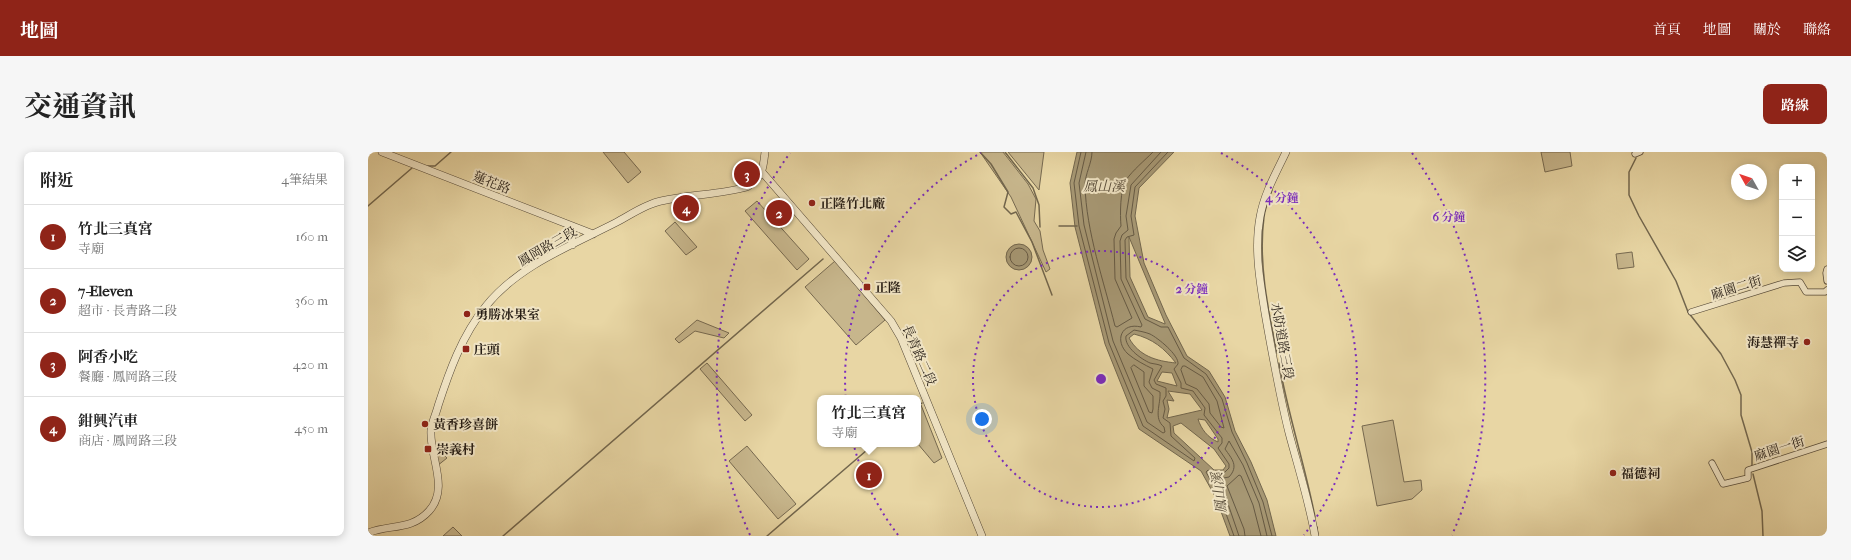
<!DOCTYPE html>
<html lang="zh-TW">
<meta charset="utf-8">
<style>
:root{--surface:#fff;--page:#f6f6f6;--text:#222;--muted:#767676;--line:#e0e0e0;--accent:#8f2418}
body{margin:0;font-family:"IM FELL French Canon","Noto Serif TC",serif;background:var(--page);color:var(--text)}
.controls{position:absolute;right:12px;top:12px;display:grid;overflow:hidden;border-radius:8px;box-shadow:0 2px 10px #0003}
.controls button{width:36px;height:36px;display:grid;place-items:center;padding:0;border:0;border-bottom:1px solid var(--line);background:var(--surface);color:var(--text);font:20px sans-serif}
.compass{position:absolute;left:1363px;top:12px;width:36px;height:36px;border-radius:50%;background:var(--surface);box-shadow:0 2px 10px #0003;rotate:310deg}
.you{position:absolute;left:614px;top:267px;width:14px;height:14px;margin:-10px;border:3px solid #fff;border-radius:50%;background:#1a73e8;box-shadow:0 0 0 6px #1a73e833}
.badge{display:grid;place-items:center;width:26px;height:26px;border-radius:50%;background:var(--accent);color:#fff;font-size:13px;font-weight:700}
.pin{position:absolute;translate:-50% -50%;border:2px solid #fff;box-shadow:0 1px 4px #0006}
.popup{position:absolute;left:449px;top:243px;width:104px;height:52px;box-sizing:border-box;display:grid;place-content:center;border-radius:8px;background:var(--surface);filter:drop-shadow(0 1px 3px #0005);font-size:13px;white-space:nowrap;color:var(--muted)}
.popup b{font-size:15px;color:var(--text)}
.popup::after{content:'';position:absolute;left:50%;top:100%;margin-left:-8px;border:8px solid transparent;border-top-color:var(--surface)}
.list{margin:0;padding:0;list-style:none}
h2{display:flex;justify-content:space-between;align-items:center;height:52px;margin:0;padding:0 16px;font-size:17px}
h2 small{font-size:13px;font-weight:400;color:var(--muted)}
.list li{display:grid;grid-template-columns:26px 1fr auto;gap:12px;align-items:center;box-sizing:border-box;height:64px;padding:0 16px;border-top:1px solid var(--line)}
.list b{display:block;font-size:15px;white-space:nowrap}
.list p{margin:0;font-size:13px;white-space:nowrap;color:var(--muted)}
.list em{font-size:13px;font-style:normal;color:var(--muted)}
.icon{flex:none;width:22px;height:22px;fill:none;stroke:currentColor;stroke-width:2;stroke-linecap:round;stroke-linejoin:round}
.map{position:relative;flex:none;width:1459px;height:384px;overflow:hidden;border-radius:8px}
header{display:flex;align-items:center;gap:24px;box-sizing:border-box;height:56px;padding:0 20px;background:var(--accent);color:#fff}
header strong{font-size:19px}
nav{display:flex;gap:22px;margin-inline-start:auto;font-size:14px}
.intro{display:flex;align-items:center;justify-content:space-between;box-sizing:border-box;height:96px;padding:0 24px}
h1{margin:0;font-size:28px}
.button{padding:10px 18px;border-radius:8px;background:var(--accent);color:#fff;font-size:14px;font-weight:700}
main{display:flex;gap:24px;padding:0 24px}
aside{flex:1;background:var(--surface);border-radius:8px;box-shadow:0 2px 10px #0003}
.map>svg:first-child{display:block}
.green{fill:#c7b68c;stroke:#766950}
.water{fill:#a69773;stroke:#72664d;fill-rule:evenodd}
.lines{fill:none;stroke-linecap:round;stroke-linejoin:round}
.shore{stroke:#665a44;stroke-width:1}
.stream{stroke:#72664d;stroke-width:1.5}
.minor-casing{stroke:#564a38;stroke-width:7}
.tertiary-casing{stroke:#564a38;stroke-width:8}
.minor{stroke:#f0e4c4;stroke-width:5.5}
.tertiary{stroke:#f0e4c4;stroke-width:7}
.ring{fill:none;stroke:#7b2cbf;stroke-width:2;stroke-dasharray:2 4}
.poi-dot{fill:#8f2418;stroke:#f0e4c4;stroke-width:1.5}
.labels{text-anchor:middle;stroke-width:4;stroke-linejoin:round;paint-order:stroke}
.street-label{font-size:13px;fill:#251c14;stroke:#f0e4c4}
.poi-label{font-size:13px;font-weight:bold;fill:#251c14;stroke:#f0e4c4;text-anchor:start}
.water-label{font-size:14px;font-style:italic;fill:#594d3a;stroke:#f0e4c4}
.centre{fill:#7b2cbf;stroke:#f0e4c4;stroke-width:2}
.ring-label{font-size:12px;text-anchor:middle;font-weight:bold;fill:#7b2cbf;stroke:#f0e4c4;stroke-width:4;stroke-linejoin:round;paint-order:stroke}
</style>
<header>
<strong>地圖</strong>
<nav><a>首頁</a><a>地圖</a><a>關於</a><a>聯絡</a></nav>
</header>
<div class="intro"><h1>交通資訊</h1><a class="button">路線</a></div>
<main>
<aside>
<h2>附近<small>4筆結果</small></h2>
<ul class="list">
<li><span class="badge">1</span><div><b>竹北三真宮</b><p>寺廟</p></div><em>160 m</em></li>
<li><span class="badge">2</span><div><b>7-Eleven</b><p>超市 · 長青路二段</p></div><em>360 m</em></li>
<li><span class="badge">3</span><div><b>阿香小吃</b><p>餐廳 · 鳳岡路三段</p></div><em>420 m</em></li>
<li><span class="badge">4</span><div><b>鉗興汽車</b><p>商店 · 鳳岡路三段</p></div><em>450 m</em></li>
</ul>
</aside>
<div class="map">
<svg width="1459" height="384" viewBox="0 0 1459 384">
<rect width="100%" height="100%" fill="#e8d6a4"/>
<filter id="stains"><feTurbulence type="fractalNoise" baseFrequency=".005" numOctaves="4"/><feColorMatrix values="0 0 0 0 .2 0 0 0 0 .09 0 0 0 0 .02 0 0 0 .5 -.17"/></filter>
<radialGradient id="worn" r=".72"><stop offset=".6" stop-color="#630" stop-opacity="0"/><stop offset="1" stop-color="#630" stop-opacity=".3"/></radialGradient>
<path class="green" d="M 235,0 L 256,0 L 273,20 L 260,31 Z
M 612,0 L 635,0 L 660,32 L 668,47 L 666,69 L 672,79 L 675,98 L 682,117 L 678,120 L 643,45 Z
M 640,0 L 676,0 L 671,38 Z
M 1173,0 L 1202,0 L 1204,14 L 1177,20 Z
M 389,49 L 441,107 L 429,118 L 377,59 Z
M 307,70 L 329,95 L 318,103 L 297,79 Z
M 1264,100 L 1266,115 L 1250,117 L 1248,102 Z
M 467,109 L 517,168 L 488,193 L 437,135 Z
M 329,168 L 361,181 L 356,186 L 327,179 L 311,191 L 307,187 Z
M 339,211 L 384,263 L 377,269 L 332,217 Z
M 553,253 L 574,306 L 566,311 L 550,292 L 550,255 Z
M 1025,268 L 1036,330 L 1053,328 L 1054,338 L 1044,347 L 1009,354 L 994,274 Z
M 66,293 L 79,306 L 69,314 Z
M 379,294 L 428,352 L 410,367 L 361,309 Z
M 85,375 L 94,384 L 75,384 Z"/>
<path class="water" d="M 709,0 L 806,0 L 771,36 L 767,64 L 776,111 L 798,163 L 819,204 L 841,219 L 857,245 L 867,279 L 883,310 L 899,348 L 908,384 L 862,384 L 848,346 L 833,319 L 771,277 L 737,192 L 707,75 L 702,31 ZM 761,85 L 797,171 L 797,172 L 780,165 L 762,125 ZM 766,182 C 785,187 796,196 808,211 C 788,209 771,204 761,186 ZM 794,220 L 804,221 L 809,234 L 789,229 ZM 800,239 L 822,242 L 834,258 L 799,266 L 801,257 L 799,248 L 806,249 ZM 830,267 L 837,268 L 850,287 L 850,290 C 840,286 833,277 830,267 ZM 813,271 L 846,297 L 858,314 L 855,318 L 846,318 L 806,281 L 805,274 Z
M638 105a13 13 0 1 1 26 0a13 13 0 1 1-26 0Z"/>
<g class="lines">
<path class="shore" d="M 713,0 L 706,31 L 711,74 L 741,191 L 775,274 L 826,309 L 827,306 L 803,284 L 802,271 L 795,266 L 797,257 L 795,249 L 798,244 L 798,236 L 788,232 L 786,228 L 794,214 C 790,212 786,212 782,211 C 773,207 756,195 758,184 L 766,178 C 771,179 777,180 782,182 C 790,186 811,203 810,212 L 806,217 L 813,231 L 813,236 L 825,239 L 837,256 L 836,263 L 854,286 L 854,291 L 850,296 L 861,312 L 861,316 L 855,322 L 845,321 L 840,318 L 838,320 L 852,345 L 866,384
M 718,0 L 711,31 L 716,73 L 745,189 L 779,270 L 795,281 L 797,280 L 796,275 C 785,266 793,252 792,240 L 784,236 L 781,230 L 785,217 C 777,213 767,208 760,202 C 746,189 753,170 773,175 L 774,173 L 753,127 L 752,89 L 754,83 L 760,78 L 758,64 L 763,33 L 793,0
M 724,0 C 724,11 717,22 717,33 C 718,79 736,130 747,174 L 749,175 L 764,166 L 747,127 L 746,87 L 748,81 L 753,74 C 752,63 752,37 758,28 C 765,18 776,9 785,0
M 800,0 L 767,35 L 763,64 L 766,83 L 759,85 L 757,88 L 758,126 L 777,167 L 793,175 L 800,175 L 816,206 L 838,222 L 854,247 L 864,280 L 879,311 L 895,350 L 904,384
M642 105a9 9 0 1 1 18 0a9 9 0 1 1-18 0Z
M 766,213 L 776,220 L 776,234 L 785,244 L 785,257 L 784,261 L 781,260 L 763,216 Z
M 815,214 L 817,214 L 835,225 L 849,249 L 856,276 L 853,275 L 842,261 L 841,252 L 829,237 L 818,232 L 813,218 Z
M 871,384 L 857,343 L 849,329 L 850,327 L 861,325 C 871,314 864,307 857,297 L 861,289 L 875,313 L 891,351 L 899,384
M 877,384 L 876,377 L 859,334 L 871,323 L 873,324 L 885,353 L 893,384"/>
<path class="stream" d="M 612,0 L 623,12 L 640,40 L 636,55 L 643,62 L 648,60 L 664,90 L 684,143
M 637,0 L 665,36 L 671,53 L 672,75
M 1268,6 L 1261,20 L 1261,43 L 1271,64 L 1308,129 L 1320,160 L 1353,202 L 1367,228 L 1373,243 L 1373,263 L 1384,300 L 1384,315
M 60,14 L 67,14 L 83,0
M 904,38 C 901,47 897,56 896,65 C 890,110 900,157 909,201
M 0,54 L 44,16
M 691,74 L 709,74
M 911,211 C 920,263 937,313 947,365
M 550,254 L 554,251
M 1385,322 L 1394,359 L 1395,384
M 949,375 L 950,384
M 135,384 L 455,107
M 399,384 L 506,292"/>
<g class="minor-casing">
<path id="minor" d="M 1267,2 L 1272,0
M 1459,117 L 1458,121 L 1459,129
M 1323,160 L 1416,131 L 1432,130 L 1438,140 L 1457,140 L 1459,138
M 1344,311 L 1355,332 L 1380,326 L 1380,318 L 1459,292"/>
</g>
<g class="tertiary-casing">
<path id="tertiary" d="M 14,0 L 225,82
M 918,0 C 908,21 896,42 892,65 C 886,97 892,130 897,161 C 904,201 911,241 921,281 C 930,315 941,349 947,384
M 394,20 L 523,169 L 533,186 L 614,384
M 203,74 L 204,93
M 0,381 C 21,372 43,379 61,359 C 82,336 61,304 63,278 C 64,270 68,262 70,254 C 81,220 94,183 118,154 C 150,114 202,94 247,71 C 261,64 277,52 293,49 C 321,42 351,43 379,35 C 395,24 395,18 397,0"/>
</g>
<use href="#minor" class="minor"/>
<use href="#tertiary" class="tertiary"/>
</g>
<g class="ring">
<circle cx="733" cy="227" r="128"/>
<path d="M530 383A256 256 0 0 1 613 1M853 1A256 256 0 0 1 936 383"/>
<path d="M382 383A384 384 0 0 1 422 1M1044 1A384 384 0 0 1 1084 383"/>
</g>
<g class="poi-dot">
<circle cx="444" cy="51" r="4"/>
<rect x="495" y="131" width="8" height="8" rx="2"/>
<circle cx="99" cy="162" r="4"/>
<circle cx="1439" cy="190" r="4"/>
<rect x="94" y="193" width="8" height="8" rx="2"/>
<circle cx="57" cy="272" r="4"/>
<rect x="56" y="293" width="8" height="8" rx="2"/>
<circle cx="1245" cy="321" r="4"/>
</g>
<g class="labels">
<g class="street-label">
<text transform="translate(124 30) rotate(22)" y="5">蓮花路</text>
<text transform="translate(179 94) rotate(-30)" y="5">鳳岡路三段</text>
<text transform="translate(1368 135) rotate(-17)" y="5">麻園二街</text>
<text transform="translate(915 189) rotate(80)" y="5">水防道路三段</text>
<text transform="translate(552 203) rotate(66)" y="5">長青路二段</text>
<text transform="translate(1411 296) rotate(-18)" y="5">麻園一街</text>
</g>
<g class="poi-label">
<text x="452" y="56">正隆竹北廠</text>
<text x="507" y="140">正隆</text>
<text x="107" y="167">勇勝冰果室</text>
<text x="1431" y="195" text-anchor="end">海慧禪寺</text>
<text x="106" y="202">庄頭</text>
<text x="65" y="277">黃香珍喜餅</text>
<text x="68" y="302">崇義村</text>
<text x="1253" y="326">福德祠</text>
</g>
<g class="water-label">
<text x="736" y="39">鳳山溪</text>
<text transform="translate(851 341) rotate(-97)" y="5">鳳山溪</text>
</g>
</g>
<circle cx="733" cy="227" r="6" class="centre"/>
<g class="ring-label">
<text x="914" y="50">4 分鐘</text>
<text x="1081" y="69">6 分鐘</text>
<text x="824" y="141">2 分鐘</text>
</g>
<rect width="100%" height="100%" filter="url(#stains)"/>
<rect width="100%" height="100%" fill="url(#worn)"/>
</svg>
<div class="controls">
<button>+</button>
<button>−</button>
<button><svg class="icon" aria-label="layers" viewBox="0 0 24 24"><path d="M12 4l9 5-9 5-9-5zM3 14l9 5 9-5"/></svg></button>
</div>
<svg class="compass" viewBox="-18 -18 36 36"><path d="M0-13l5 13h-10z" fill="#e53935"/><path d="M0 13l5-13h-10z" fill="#767676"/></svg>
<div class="you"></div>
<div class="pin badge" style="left:501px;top:323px">1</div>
<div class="popup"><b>竹北三真宮</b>寺廟</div>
<div class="pin badge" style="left:411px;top:61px">2</div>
<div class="pin badge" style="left:379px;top:22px">3</div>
<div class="pin badge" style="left:318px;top:56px">4</div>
</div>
</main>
